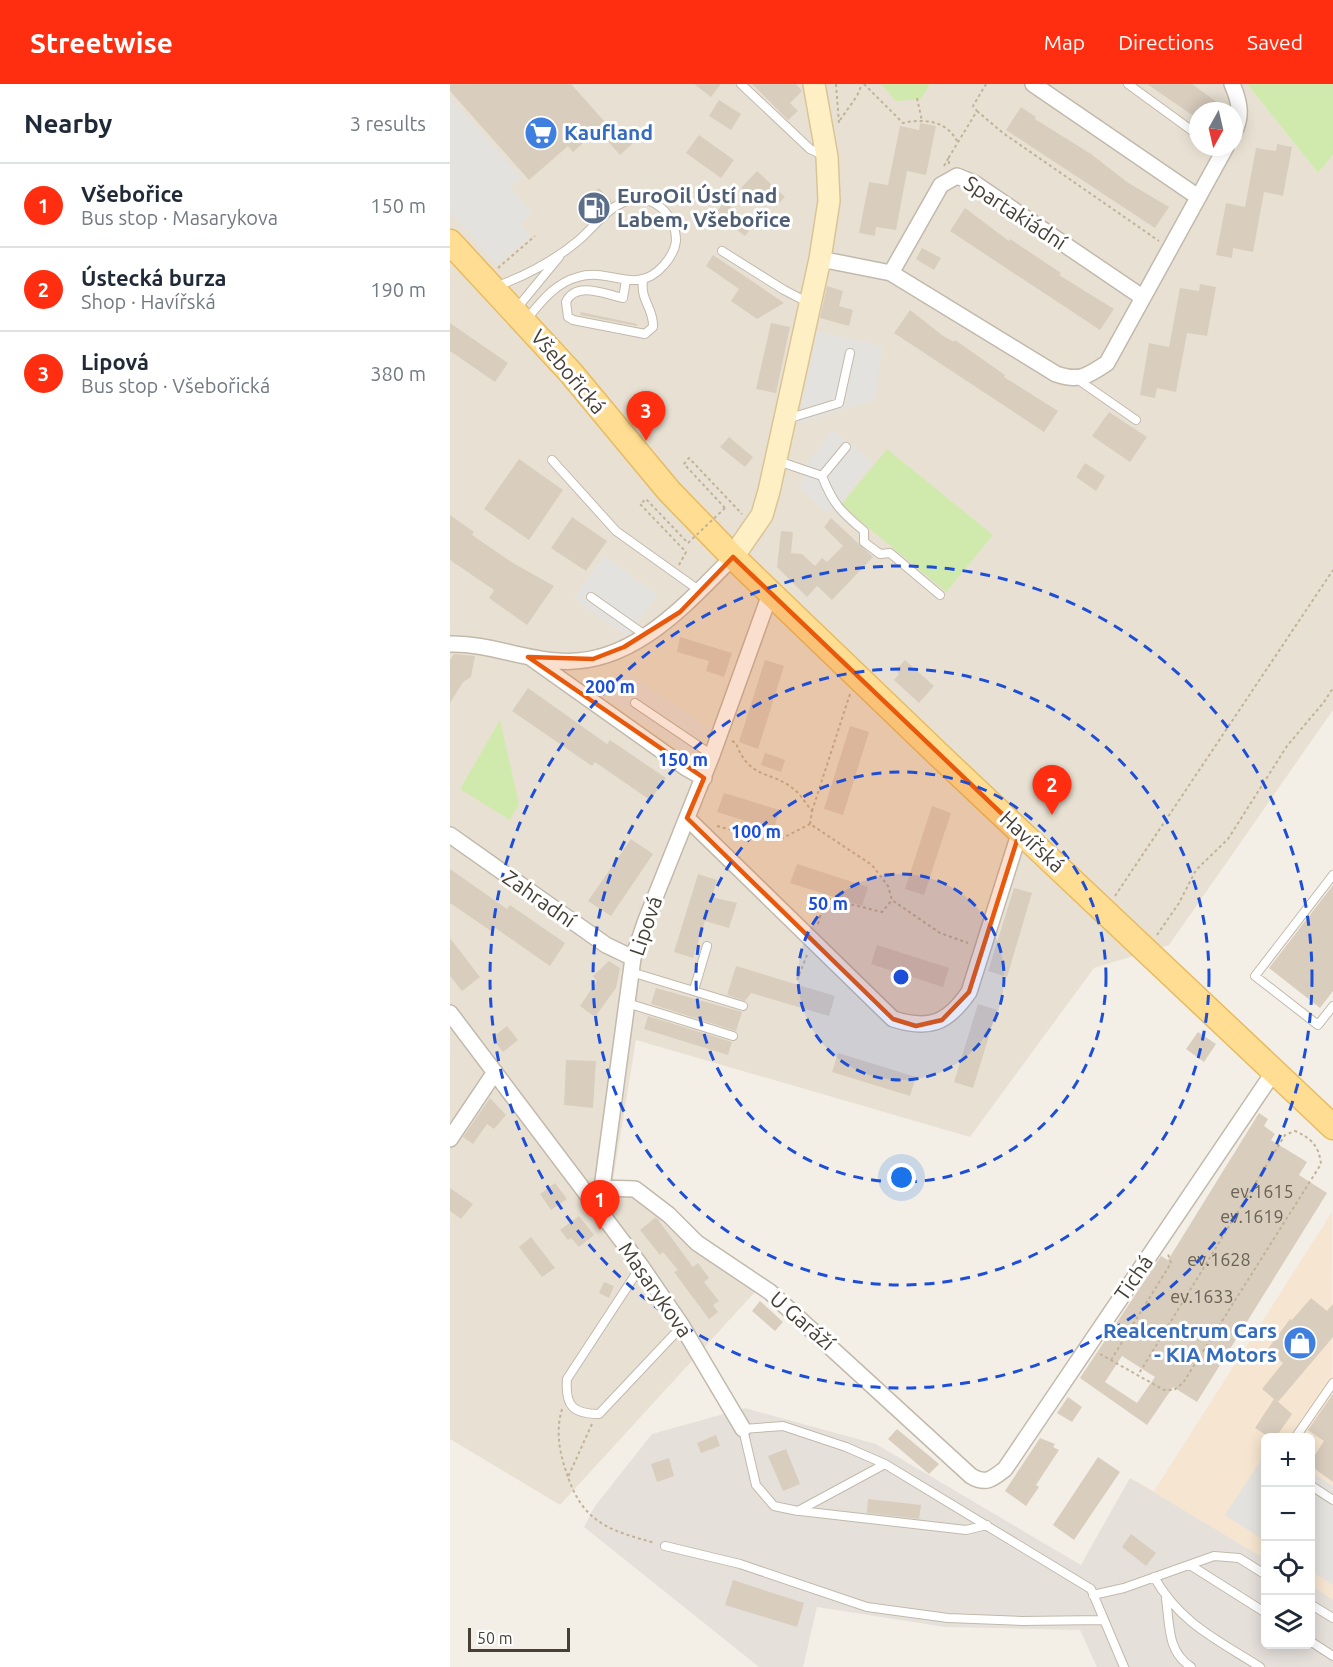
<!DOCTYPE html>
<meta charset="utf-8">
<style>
:root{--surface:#fff;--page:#f2f2f3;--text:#1f2937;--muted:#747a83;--line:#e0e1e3;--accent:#ff2e11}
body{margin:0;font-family:Ubuntu,sans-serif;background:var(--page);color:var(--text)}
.controls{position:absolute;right:18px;bottom:18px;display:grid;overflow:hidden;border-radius:9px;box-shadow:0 3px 15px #0003}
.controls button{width:54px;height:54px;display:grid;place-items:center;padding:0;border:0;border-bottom:2px solid var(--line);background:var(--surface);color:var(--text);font:30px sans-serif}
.compass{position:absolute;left:739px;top:18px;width:54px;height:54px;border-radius:50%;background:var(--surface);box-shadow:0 3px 15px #0003;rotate:188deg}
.scale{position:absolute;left:18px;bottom:15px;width:102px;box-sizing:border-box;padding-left:6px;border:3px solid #463f35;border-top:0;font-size:16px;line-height:21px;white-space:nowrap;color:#463f35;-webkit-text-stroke:4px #fff;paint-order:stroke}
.you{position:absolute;left:452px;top:1094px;width:21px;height:21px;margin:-15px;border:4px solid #fff;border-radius:50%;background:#1a73e8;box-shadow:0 0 0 9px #1a73e833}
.badge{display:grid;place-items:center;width:39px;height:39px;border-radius:50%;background:var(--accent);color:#fff;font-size:20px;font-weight:700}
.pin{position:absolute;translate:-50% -50px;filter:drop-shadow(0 2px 3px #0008)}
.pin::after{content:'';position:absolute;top:32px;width:21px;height:18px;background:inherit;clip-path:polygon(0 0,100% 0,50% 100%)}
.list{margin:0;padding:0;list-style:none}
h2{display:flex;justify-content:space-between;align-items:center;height:78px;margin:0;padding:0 24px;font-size:26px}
h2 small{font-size:20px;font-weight:400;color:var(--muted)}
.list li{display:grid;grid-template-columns:39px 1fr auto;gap:18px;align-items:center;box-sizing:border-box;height:84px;padding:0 24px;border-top:2px solid var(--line)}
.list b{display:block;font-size:22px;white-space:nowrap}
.list p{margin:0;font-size:20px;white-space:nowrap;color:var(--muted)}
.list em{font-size:20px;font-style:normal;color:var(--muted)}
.icon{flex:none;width:33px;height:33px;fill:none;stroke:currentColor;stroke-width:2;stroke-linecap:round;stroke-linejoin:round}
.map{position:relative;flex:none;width:883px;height:1583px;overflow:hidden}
header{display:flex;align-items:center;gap:36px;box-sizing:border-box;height:84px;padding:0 30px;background:var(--accent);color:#fff}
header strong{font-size:28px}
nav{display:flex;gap:33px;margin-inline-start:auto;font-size:21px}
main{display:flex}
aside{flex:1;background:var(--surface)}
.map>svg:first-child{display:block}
.residential{fill:#e8e1d3;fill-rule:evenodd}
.commercial{fill:#f6e5d0;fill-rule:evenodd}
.industrial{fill:#e6e0db}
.green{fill:#d0eaad}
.parking{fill:#e4e2de}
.building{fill:#d9cdbe;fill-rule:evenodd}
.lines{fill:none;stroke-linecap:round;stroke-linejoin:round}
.lane-casing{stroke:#c2b9ab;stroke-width:10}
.street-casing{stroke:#c2b9ab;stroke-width:18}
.secondary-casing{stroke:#d9c496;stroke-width:24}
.primary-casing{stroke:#e8bb5f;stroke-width:27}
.path{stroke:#c2b298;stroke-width:2;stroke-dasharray:3 3;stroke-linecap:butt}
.lane{stroke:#fff;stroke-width:8}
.street{stroke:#fff;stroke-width:15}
.secondary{stroke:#ffefc4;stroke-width:21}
.primary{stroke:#ffdd93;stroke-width:24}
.path-bridge{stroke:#c2b298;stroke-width:2;stroke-dasharray:3 3;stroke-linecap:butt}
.marked{fill:#e8590c;fill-opacity:0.2;stroke:#e8590c;stroke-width:4.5;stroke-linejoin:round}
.ring{fill:none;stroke:#1d4ed8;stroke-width:3;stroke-dasharray:10 8}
.labels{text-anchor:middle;stroke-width:6;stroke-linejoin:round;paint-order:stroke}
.number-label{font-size:18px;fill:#6b6257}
.shop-label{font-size:21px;font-weight:bold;fill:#366cbe;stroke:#fff;text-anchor:start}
.service-label{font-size:21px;font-weight:bold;fill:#4e5e75;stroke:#fff;text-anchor:start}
.street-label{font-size:21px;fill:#463f35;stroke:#fff}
.centre{fill:#1d4ed8;stroke:#fff;stroke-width:3}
.ring-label{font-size:18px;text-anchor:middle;font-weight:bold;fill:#1d4ed8;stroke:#fff;stroke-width:6;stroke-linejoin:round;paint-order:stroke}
</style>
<header>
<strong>Streetwise</strong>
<nav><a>Map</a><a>Directions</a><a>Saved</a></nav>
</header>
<main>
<aside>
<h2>Nearby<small>3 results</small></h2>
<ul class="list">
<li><span class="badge">1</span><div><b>Všebořice</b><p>Bus stop · Masarykova</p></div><em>150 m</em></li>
<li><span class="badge">2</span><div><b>Ústecká burza</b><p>Shop · Havířská</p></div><em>190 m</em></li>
<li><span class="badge">3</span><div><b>Lipová</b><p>Bus stop · Všebořická</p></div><em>380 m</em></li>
</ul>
</aside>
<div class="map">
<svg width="883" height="1583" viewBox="0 0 883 1583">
<rect width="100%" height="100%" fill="#f4efe6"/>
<path class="residential" d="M 0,0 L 797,0 L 868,89 L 883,71 L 883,626 L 719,861 L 644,884 L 520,1053 L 186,956 L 163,1096 L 305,1208 L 110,1421 L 0,1355 ZM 748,27 L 784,27 L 784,63 L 748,63 Z"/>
<path class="commercial" d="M 882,1128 L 883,1583 L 647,1583 L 615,1509 L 680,1394 L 704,1407 ZM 816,1354 L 860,1354 L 860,1560 L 816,1560 Z"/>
<path class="industrial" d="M 295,1324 L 426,1360 L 631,1481 L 680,1394 L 815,1475 L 816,1560 L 860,1560 L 861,1501 L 883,1516 L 883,1583 L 647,1583 L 630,1546 L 495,1543 L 367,1523 L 353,1583 L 309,1583 L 134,1443 L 145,1422 L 202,1350 Z"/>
<path class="green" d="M 431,0 L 480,0 L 471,15 L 446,17 Z
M 797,0 L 883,0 L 883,71 L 868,89 Z
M 437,365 L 543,451 L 496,508 L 391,421 Z
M 50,636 L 69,720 L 60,736 L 10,705 Z"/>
<path class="parking" d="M 0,13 L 71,93 L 60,103 L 82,129 L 70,140 L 81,152 L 47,180 L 0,128 Z
M 367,247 L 432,262 L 425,316 L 348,339 Z
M 382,346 L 423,379 L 387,422 L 376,429 L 349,403 L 359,377 Z
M 154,472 L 208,511 L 176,552 L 124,514 Z
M 176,587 L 257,643 L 246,665 L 240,671 L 158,614 Z
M 815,1370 L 815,1457 L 775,1431 Z
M 860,1388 L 883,1402 L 883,1501 L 861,1487 Z"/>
<path class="building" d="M 0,0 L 121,0 L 171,56 L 176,52 L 183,59 L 170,71 L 148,46 L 123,68 L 118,62 L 79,96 L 0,7 Z
M 244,0 L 271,0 L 261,13 Z
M 302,0 L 346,0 L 352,7 L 340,19 L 348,27 L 338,36 Z
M 697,0 L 742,0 L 779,27 L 748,27 L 748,35 Z
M 269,16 L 291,30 L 281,46 L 259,32 Z
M 571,23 L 586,33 L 585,35 L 641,70 L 677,98 L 719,123 L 705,144 L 556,46 Z
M 470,39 L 486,42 L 476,91 L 457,87 L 446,146 L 426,143 L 425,152 L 409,149 L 419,98 L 438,101 L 450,42 L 469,46 Z
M 249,51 L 284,76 L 271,94 L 236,69 Z
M 827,60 L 842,63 L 833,112 L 814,108 L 803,168 L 783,164 L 782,174 L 766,171 L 776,119 L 795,123 L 806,64 L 826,67 Z
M 307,87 L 335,113 L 326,122 L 315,113 L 309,120 L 291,104 Z
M 149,104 L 162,118 L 143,133 L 131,119 Z
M 274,118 L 304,140 L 295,152 L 265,130 Z
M 515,124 L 559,157 L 560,155 L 611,189 L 609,191 L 664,225 L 650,246 L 500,147 Z
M 472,164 L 491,174 L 484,186 L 466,175 Z
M 263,171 L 293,191 L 334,219 L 307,235 L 281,217 L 289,205 L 256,182 Z
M 750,200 L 766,203 L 757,252 L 737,249 L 726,308 L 707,304 L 705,314 L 690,311 L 699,259 L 719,263 L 730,204 L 749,207 Z
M 377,202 L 393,207 L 389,222 L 403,226 L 399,242 L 370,234 Z
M 460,226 L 492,251 L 504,258 L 505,256 L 555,291 L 554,293 L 608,327 L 594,348 L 444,249 Z
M 131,228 L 187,240 L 187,242 L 130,231 Z
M 0,239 L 58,279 L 45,298 L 0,267 Z
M 321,239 L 340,243 L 326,309 L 306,305 Z
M 659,328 L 697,353 L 680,378 L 642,352 Z
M 279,353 L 303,373 L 295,383 L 270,363 Z
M 69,375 L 113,406 L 79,456 L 34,425 Z
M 635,379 L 655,392 L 646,407 L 626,393 Z
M 0,431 L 24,448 L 22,451 L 63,479 L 104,502 L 77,541 L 39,514 L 44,506 L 0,476 Z
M 122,433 L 157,457 L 136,487 L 101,464 Z
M 381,434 L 423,473 L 382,516 L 367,502 L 357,513 L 327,483 L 331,447 L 343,448 L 341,469 L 352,470 L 365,482 L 372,474 L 377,478 L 393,462 L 374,443 Z
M 230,553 L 282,569 L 274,593 L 256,587 L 259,577 L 227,568 Z
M 4,570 L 25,572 L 21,593 L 13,598 L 0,619 L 0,576 Z
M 315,576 L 334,582 L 308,665 L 289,658 Z
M 455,576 L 484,602 L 469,619 L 444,596 L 449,590 L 446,586 Z
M 78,604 L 157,660 L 160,656 L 216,694 L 200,716 L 145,678 L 142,682 L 62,627 Z
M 400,642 L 419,648 L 393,731 L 374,725 Z
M 315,669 L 335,676 L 331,688 L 311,681 Z
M 274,709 L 329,726 L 324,746 L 267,728 Z
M 482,722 L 501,729 L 474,811 L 455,805 Z
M 181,755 L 203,770 L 161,832 L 138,817 Z
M 347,780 L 418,803 L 412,822 L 340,799 Z
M 0,785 L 57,825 L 60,821 L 115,859 L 100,882 L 44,843 L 41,847 L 0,819 Z
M 248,790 L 267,796 L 262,813 L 287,819 L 279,844 L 255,837 L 243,874 L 224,868 Z
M 883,801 L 883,907 L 870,924 L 819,884 Z
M 564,804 L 582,809 L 557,893 L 538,887 Z
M 0,854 L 30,893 L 12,907 L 0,892 Z
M 427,861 L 499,884 L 493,903 L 421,880 Z
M 159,877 L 170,884 L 166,904 L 145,933 L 130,922 L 147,897 L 143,892 Z
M 286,882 L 385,912 L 379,932 L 301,909 L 295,917 L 277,911 Z
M 206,904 L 292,928 L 286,947 L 201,920 Z
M 528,920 L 547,926 L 523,1004 L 504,998 Z
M 198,932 L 282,958 L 278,971 L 194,945 Z
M 57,942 L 68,956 L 53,968 L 42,954 Z
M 748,948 L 766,960 L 754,978 L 736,965 Z
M 388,969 L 466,993 L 460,1012 L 382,988 Z
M 116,976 L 146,977 L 143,1024 L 114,1021 Z
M 40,1014 L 56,1031 L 44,1045 L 37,1040 L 23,1060 L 13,1053 Z
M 809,1029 L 818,1035 L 814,1042 L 825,1050 L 821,1056 L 857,1078 L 849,1091 L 877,1109 L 747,1318 L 723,1303 L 697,1341 L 630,1294 L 711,1172 L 718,1176 ZM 672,1272 L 705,1293 L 687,1319 L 655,1298 Z
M 105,1099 L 117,1115 L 101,1126 L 90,1110 Z
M 0,1104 L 23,1120 L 11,1135 L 0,1127 Z
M 129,1132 L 144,1151 L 129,1163 L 121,1154 L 118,1156 L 110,1146 Z
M 206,1133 L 243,1183 L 248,1179 L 259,1194 L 254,1198 L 269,1217 L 263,1221 L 268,1228 L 259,1235 L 224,1188 L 228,1186 L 213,1168 L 210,1171 L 190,1146 Z
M 81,1153 L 105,1184 L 92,1193 L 69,1163 Z
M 154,1198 L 164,1202 L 159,1214 L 149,1209 Z
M 861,1214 L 877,1227 L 883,1220 L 883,1253 L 828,1318 L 825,1315 L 842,1330 L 826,1353 L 819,1353 L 805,1344 L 824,1315 L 812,1305 L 833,1279 L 817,1266 L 840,1235 L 842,1236 Z
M 310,1217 L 333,1238 L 325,1247 L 302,1227 Z
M 883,1310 L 883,1398 L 861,1382 L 861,1377 L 874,1357 L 858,1346 Z
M 618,1313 L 632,1323 L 622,1338 L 607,1329 Z
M 447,1345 L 489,1380 L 479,1390 L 438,1355 Z
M 266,1351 L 270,1362 L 251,1369 L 247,1359 Z
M 590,1354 L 605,1360 L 603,1363 L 609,1366 L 586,1401 L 589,1403 L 576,1422 L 555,1407 Z
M 336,1365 L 350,1400 L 333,1407 L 318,1372 Z
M 648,1373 L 670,1388 L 624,1456 L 603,1441 Z
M 219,1374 L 224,1392 L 207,1398 L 201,1380 Z
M 418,1415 L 471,1421 L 469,1435 L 417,1429 Z
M 681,1450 L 706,1469 L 696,1482 L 672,1463 Z
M 283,1496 L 354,1519 L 347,1543 L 275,1521 Z"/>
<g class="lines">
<g class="lane-casing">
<path id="lane" d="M 291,0 L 360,65 L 373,71
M 678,0 L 748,51
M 272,167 L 334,206 L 359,219
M 176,196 L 173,214 C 154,210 126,197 116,218 L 118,233 L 123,236 L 195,250 L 203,243 C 204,224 190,217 193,196
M 45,203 C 75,192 104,177 129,156 C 143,144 156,125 174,118 C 202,107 226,130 226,157 C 225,167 220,174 214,181 C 186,213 161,183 128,193 C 105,199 91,218 76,236
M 67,224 L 109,173
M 627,295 L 686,336
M 337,335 L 389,319 L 400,269
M 102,376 L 166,447 L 250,507
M 328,377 L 372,392 L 396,363
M 372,392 C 383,420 391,428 414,447 L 414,458 L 430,470 L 440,469 L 490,511
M 141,513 L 195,551
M 185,619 L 262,671
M 883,791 L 805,892 L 868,941 L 883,922
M 181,888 L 293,922
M 244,906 L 257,862
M 177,919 L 283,952
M 191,1182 L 117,1295 C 115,1321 122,1330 149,1330 L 232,1242
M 845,1354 L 883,1299
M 435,1380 L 348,1427 L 324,1422 L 306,1401 L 293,1345 L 333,1342 L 396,1363 L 435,1380 L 641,1505 L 674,1583
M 860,1401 L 883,1416
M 350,1427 L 516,1446 L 537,1441
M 215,1462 L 290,1480 L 417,1523 L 498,1534 L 572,1537 L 652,1536
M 740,1481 L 816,1529
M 704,1493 C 730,1539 766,1555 810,1583
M 643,1511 L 674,1504 L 764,1472 L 789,1474 L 816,1491
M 716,1515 C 720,1542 717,1567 741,1583
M 860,1520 L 883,1534
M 860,1557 L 883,1572"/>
</g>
<g class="street-casing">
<path id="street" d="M 583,0 L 748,113
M 782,0 C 789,16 793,32 784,48
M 370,175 L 441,189 L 606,290 C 629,298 638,292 657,279 L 776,63
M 441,189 L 491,101 L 507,92 L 524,99 L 692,213
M 0,560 C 37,559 71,575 108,577 C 182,583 236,520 283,473
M 81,574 L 236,684 L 254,694
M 237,734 L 443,935 C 479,946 497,940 519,908 L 570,747
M 0,751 L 156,861 L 183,874
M 0,929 L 191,1182 L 232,1242 L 293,1345
M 0,1055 L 45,988
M 152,1104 L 185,1105 L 219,1131 L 247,1159 L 320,1208 L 521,1392 C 536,1401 542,1395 555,1385 L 825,986
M 139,1115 L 152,1104 L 183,874 L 196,836 L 262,671 L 320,510"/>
</g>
<g class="secondary-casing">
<path id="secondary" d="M 283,473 L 312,431 L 319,407 L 370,175 L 379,117 L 377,73 L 364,0"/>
</g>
<g class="primary-casing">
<path id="primary" d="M 0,158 L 121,289 L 219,407 L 283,473 L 489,671 L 883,1043"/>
</g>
<path class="path" d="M 386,0 L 389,39
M 414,0 L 453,39 C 475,34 498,37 508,59
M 467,14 L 472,37
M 527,27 L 553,49 L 709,157
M 390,36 L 407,12 L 412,0
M 499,80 L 499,73 L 527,27 L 523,22 L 536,0
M 494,82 L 499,73
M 48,184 L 85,152
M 275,424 L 234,380 L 239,374 L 292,430
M 229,481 L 236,468 L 190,420 L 196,415 L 238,459
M 282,657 L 286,659 C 300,698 323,685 347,708 C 352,713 357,721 362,727 L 360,740 L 422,781 L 438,802 L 442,816 L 490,849 L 518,859
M 362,727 L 400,610
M 267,742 L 315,755 L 329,756 L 360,740
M 665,812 L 883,486
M 368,840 L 375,814 L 432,828 L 442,816
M 707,851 L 729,819 L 746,786 L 778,755 L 837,662 L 874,618 L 883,604
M 347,896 L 357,871
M 650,1270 L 714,1306 L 724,1306 L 733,1299 L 871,1080 C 869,1062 861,1054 845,1047 L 835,1051 L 688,1291
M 661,1276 L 721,1179 L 718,1170
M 112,1325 C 105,1349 110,1371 118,1393
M 142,1340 L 118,1393 C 134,1440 162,1447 205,1459"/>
<use href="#lane" class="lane"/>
<use href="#street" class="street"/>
<use href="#secondary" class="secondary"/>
<use href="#primary" class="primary"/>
<path class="path-bridge" d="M 238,459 L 275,424"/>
</g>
<path class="marked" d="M 283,473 L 570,747 L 519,908 L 492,936 L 466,942 L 443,935 L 237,734 L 254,694 L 78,573 L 143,575 L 174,563 L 230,528 Z"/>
<circle cx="451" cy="893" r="103" fill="#1d4ed8" fill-opacity=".12"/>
<g class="ring">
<circle cx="451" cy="893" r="103"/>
<circle cx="451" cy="893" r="205"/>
<circle cx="451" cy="893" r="308"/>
<circle cx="451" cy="893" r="411"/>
</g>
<defs>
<g id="supermarket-disc" transform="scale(1.725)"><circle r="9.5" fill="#3f7fe0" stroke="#fff"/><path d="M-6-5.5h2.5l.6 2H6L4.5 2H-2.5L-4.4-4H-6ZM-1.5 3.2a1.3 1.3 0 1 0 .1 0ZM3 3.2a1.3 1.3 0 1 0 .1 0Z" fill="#fff"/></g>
<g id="fuel-disc" transform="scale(1.725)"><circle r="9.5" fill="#5c6f8a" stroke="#fff"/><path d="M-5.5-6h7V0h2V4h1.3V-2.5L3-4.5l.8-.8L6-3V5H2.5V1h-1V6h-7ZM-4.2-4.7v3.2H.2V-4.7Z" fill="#fff"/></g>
<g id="shop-disc" transform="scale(1.725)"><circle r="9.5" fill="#3f7fe0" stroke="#fff"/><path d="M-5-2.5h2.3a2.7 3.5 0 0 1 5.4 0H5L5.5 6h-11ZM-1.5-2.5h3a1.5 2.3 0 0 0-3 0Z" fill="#fff"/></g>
</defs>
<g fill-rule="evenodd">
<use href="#supermarket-disc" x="91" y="49"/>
<use href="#fuel-disc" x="144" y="124"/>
<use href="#shop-disc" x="850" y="1259"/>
</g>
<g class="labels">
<g class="number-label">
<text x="812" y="1114">ev.1615</text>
<text x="802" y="1139">ev.1619</text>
<text x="769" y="1182">ev.1628</text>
<text x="752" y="1219">ev.1633</text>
</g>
<g class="shop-label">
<text x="114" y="56">Kaufland</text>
<text x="827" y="1254" text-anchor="end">Realcentrum Cars<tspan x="827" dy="24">- KIA Motors</tspan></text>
</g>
<g class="service-label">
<text x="167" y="119">EuroOil Ústí nad<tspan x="167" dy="24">Labem, Všebořice</tspan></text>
</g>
<g class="street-label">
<text transform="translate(565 129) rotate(33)" y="7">Spartakiádní</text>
<text transform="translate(118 288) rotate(50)" y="7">Všebořická</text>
<text transform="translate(582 758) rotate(43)" y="7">Havířská</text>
<text transform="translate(89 815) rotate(35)" y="7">Zahradní</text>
<text transform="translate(196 842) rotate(-71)" y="7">Lipová</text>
<text transform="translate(684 1194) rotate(-55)" y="7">Tichá</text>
<text transform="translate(205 1206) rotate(55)" y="7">Masarykova</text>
<text transform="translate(352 1237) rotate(41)" y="7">U Garáží</text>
</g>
</g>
<circle cx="451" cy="893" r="9" class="centre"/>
<g class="ring-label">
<text x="160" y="609">200 m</text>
<text x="233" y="682">150 m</text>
<text x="306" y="754">100 m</text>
<text x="378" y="826">50 m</text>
</g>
</svg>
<div class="controls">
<button>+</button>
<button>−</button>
<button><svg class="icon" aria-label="locate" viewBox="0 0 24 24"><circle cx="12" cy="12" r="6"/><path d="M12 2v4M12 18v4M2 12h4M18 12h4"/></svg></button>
<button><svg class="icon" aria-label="layers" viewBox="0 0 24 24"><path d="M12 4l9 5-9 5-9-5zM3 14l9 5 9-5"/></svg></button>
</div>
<svg class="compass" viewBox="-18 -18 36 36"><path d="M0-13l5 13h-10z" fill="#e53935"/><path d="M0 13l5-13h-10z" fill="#747a83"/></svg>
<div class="scale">50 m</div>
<div class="you"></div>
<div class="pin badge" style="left:150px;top:1146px">1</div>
<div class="pin badge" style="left:602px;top:731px">2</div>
<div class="pin badge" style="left:196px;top:357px">3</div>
</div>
</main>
